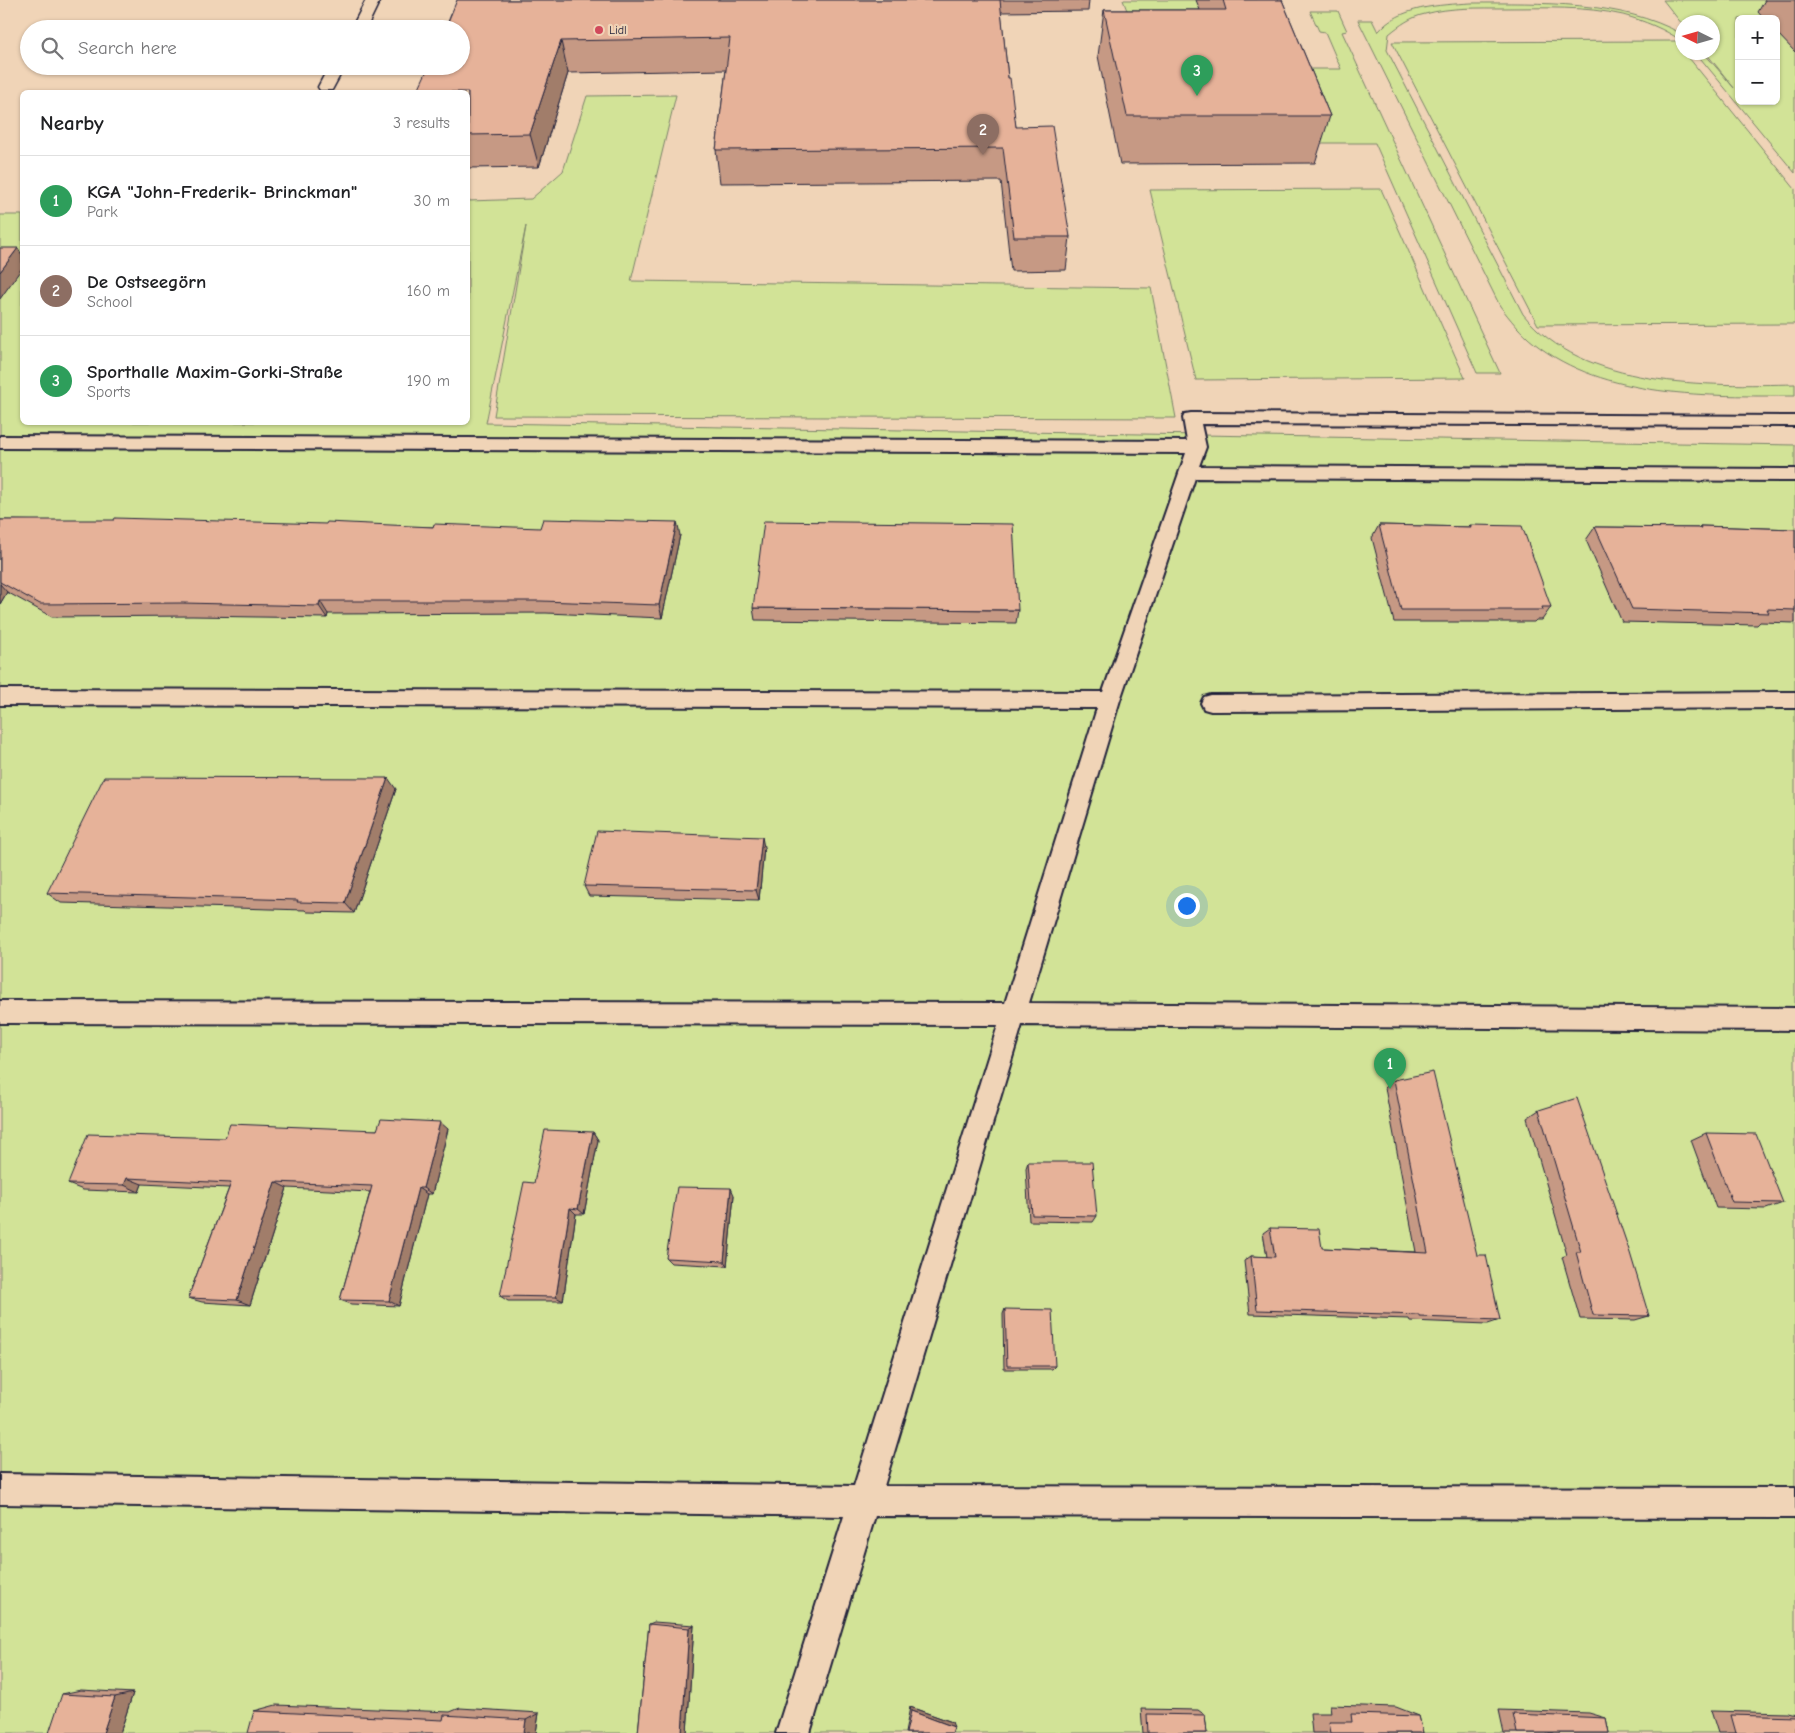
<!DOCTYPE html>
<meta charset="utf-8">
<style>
:root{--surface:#fff;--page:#f2f2f2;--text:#202124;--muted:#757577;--line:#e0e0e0;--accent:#d93025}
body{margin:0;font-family:"Comic Neue",sans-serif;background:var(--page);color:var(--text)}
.controls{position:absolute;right:15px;top:15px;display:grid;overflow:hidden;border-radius:8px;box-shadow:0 1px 4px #0004}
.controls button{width:45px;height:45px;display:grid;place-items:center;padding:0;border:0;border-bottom:1px solid var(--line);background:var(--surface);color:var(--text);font:25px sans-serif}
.compass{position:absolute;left:1675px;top:15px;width:45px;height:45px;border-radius:50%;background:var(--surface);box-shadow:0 1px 4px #0004;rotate:275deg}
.you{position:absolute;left:1186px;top:905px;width:18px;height:18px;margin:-12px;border:4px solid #fff;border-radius:50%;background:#1a73e8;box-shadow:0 0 0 8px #1a73e833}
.badge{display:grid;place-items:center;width:32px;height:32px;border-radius:50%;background:var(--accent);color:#fff;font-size:16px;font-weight:700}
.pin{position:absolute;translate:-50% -41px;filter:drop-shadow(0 1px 2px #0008)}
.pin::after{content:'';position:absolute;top:26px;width:18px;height:15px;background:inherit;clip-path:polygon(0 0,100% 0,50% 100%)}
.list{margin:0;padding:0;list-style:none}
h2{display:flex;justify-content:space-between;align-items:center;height:65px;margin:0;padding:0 20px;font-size:21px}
h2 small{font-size:16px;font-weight:400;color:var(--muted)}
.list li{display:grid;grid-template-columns:32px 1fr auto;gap:15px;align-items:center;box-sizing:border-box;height:90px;padding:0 20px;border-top:1px solid var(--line)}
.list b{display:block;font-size:19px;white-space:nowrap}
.list p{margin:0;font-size:16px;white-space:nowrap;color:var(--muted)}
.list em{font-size:16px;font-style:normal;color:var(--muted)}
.icon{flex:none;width:28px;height:28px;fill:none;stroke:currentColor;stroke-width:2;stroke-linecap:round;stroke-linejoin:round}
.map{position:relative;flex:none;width:1795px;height:1733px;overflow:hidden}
.search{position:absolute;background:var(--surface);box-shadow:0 1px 4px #0004;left:20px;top:20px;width:450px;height:55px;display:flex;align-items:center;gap:12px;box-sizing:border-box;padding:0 18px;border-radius:28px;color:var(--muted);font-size:19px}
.panel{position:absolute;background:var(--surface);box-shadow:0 1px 4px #0004;left:20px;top:90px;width:450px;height:335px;border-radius:8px}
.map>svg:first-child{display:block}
.green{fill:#d2e397;stroke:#7a8269;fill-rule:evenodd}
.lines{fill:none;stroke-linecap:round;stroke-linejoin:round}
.service-casing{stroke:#22223b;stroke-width:4}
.minor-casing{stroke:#22223b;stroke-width:3}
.service{fill:#f0d4b7;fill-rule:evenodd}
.minor{fill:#f0d4b7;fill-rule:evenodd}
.wall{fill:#c69984;stroke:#22223b}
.shaded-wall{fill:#a17d6b;stroke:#22223b}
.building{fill:#e6b299;stroke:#22223b}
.poi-dot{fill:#d1495b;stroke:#f0d4b7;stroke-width:2}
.labels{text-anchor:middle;stroke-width:4.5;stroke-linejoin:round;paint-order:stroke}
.far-poi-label{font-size:12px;fill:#22223b;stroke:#f0d4b7;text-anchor:start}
</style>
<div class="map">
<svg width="1795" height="1733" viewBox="0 0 1795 1733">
<rect width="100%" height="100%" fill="#f0d4b7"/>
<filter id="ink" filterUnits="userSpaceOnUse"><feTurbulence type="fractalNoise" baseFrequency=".02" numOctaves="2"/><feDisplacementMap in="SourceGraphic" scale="10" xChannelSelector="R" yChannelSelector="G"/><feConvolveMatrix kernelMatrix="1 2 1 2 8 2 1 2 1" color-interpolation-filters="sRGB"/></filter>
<g filter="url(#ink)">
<path class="green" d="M 1123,0 L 1257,0 L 1263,12 L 1128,13 Z
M 1663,0 L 1795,0 L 1795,173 L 1696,53 L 1704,53 L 1734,88 L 1706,53 L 1712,52 L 1712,22 L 1682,24 ZM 1739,19 L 1776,19 L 1776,101 L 1739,101 Z
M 1471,3 C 1540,3 1621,0 1682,34 L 1682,41 C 1664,29 1645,21 1623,15 C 1584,6 1545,8 1505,8 C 1479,8 1451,7 1425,14 C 1411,17 1400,25 1389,34 L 1387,50 L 1523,314 C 1583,389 1708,386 1795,384 L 1795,396 C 1709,396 1605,399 1534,343 C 1521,333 1510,319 1500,306 L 1358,20 L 1372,20 L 1378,32 C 1400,6 1439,5 1471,3 Z
M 1310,11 L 1338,11 L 1347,31 L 1342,32 L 1500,373 L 1477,373 L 1375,143 L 1308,143 L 1279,69 L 1341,69 L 1325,32 L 1319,31 Z
M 1676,41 L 1682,49 L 1682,52 L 1685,53 L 1795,189 L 1795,324 L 1538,325 L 1392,42 Z
M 676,95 L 631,281 L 1151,288 L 1176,418 L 494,416 L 526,226 L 486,423 L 1795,445 L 1795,1733 L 0,1733 L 0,215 L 22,215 L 22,422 L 468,422 L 468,201 L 531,199 L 563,171 L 587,96 Z
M 1381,189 L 1465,378 L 1196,380 L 1150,190 Z"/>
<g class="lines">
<g class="service-casing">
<path id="service" d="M 1191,413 L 1795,416 L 1795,426 L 1201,424 L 1206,447 L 1199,466 L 1795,469 L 1795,481 L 1195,478 L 1120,700 L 1029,1003 L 1795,1008 L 1795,1030 L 1022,1025 L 884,1486 L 1795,1488 L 1795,1518 L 875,1516 L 810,1733 L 776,1733 L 844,1516 L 0,1504 L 0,1474 L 854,1486 L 998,1025 L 0,1023 L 0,1001 L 1005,1003 L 1097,708 L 0,705 L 0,689 L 1103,692 L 1186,453 L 0,448 L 0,436 L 1187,441 L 1183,418 L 1185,414 Z
M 1795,692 L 1795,708 L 1211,711 L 1204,709 L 1201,703 L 1204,697 L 1211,695 Z"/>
</g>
<g class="minor-casing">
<path id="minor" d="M 366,0 L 380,0 L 366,29 L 351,29 Z
M 329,66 L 345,66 L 332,90 L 320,90 L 318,87 Z"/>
</g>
<use href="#service" class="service"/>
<use href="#minor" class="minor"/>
</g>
<path class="wall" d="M 457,0 L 1089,0 L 1088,11 L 1001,12 L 1008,78 L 1016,127 L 1070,237 L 1066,270 L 1011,271 L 1001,181 L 720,183 L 716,150 L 726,70 L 568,73 L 539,167 L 468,168 L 468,92 Z
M 1196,0 L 1282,0 L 1330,116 L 1315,163 L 1120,164 L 1098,56 L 1104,10 L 1200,10 Z
M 1765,0 L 1795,0 L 1795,52 L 1776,32 L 1776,19 L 1764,19 L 1758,12 Z
M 0,520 L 433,527 L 680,535 L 662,618 L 546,613 L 328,614 L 327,618 L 192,616 L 52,617 L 7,592 L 0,604 Z
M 1379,525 L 1468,527 L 1470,525 L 1551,607 L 1542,620 L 1536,620 L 1534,622 L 1394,622 L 1372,538 Z
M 1700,526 L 1795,529 L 1795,623 L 1760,622 L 1757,625 L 1622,622 L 1586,540 L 1595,527 L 1699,528 Z
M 753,608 L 1018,610 L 1016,623 L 755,620 Z
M 396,789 L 354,913 L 307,912 L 305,910 L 61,903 L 47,893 Z
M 764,847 L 759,900 L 589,896 L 584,886 Z
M 1394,1080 L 1477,1255 L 1500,1320 L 1488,1324 L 1410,1321 L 1409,1319 L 1250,1314 L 1244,1261 L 1251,1256 L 1267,1257 L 1263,1233 L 1270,1228 L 1322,1248 L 1416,1252 L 1385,1088 Z
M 1539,1110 L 1649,1316 L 1635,1320 L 1580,1319 L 1562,1257 L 1567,1255 L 1527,1118 Z
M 448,1129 L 432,1194 L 427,1194 L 399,1306 L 351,1304 L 340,1300 L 370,1192 L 287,1188 L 250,1305 L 202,1302 L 188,1298 L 229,1188 L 142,1184 L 139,1192 L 83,1190 L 68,1184 L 225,1138 L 377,1130 Z
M 593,1132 L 598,1140 L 584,1214 L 576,1214 L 563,1301 L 508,1301 L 500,1296 L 534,1183 Z
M 1706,1133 L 1783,1203 L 1766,1209 L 1716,1208 L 1691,1140 Z
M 1028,1162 L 1097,1216 L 1093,1222 L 1029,1221 L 1026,1168 Z
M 734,1195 L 727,1266 L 671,1263 L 666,1258 Z
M 1005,1309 L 1055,1366 L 1052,1369 L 1004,1369 L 1003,1314 Z
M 654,1622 L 694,1625 L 687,1733 L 638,1733 L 649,1624 Z
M 81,1690 L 133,1693 L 120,1733 L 62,1694 Z
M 276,1705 L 450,1712 L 460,1708 L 539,1713 L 536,1733 L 254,1711 Z
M 1330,1705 L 1396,1707 L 1419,1716 L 1423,1733 L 1312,1733 L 1310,1713 L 1331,1713 Z
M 910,1707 L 952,1722 L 952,1733 L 905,1733 Z
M 1141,1709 L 1198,1710 L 1205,1715 L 1207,1733 L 1143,1733 Z
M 1499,1710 L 1589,1713 L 1606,1718 L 1609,1733 L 1504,1733 Z
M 1711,1711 L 1787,1713 L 1795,1715 L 1795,1733 L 1718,1733 Z"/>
<path class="shaded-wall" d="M 561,41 L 568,73 L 539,167 L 530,134 Z
M 18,248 L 22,255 L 22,268 L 0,299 L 0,272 Z
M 677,522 L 680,535 L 662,618 L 659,605 Z
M 0,584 L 7,592 L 0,604 Z
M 320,601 L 328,614 L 327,618 L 319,606 Z
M 388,778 L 396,789 L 354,913 L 345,903 Z
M 762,837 L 764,847 L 759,900 L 756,890 Z
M 440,1122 L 448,1129 L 432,1194 L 423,1188 Z
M 593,1132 L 598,1140 L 584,1214 L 578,1209 Z
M 127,1178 L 142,1184 L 139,1192 L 124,1185 Z
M 275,1182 L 287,1188 L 250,1305 L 237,1300 Z
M 418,1188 L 427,1194 L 399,1306 L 389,1301 Z
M 731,1188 L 734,1195 L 727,1266 L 724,1261 Z
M 570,1208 L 576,1214 L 563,1301 L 556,1297 Z
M 694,1625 L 687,1733 L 682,1733 L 689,1628 Z
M 133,1693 L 120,1733 L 103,1733 L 115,1697 Z
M 910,1707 L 952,1722 L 954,1727 L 911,1711 Z
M 539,1713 L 536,1733 L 524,1733 L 526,1720 Z"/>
<path class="building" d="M 457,0 L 1000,0 L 1008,78 L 1010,78 L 1016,127 L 1052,126 L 1070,237 L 1014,237 L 1003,148 L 716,150 L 730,38 L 561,41 L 530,134 L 468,135 L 468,92 L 417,92 L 429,66 L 461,66 L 461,29 L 445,29 Z
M 1223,0 L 1282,0 L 1330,116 L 1127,116 L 1104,10 L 1226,10 Z
M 0,248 L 18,248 L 0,272 Z
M 115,518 L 326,524 L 327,522 L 433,527 L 434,524 L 540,528 L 543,519 L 677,522 L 659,605 L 541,601 L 320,601 L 319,606 L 182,603 L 40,604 L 0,582 L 0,520 L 114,520 Z
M 764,521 L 1013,524 L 1018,610 L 753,608 Z
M 1379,525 L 1471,527 L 1470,525 L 1522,526 L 1551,607 L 1542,607 L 1543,610 L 1401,610 Z
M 1700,526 L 1795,529 L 1795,610 L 1767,609 L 1769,613 L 1632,609 L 1595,527 L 1701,528 Z
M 104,777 L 388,778 L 345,903 L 297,902 L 298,900 L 47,893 Z
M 597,831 L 762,837 L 756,890 L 584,886 Z
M 1433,1072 L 1477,1255 L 1486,1255 L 1500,1320 L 1420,1317 L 1420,1315 L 1257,1310 L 1251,1256 L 1275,1257 L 1270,1228 L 1319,1229 L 1322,1248 L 1428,1253 L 1394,1080 Z
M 1577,1098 L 1630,1253 L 1649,1316 L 1593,1315 L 1576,1252 L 1581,1252 L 1539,1110 Z
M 381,1119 L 440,1122 L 423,1188 L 418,1188 L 389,1301 L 340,1300 L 372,1186 L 275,1182 L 237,1300 L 188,1298 L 231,1183 L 127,1178 L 124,1185 L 68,1184 L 88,1134 L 225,1138 L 230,1124 L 377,1130 Z
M 545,1130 L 593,1132 L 578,1209 L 570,1208 L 556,1297 L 500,1296 L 524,1182 L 534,1183 Z
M 1706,1133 L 1756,1134 L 1783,1203 L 1732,1202 Z
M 1028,1162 L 1092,1162 L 1097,1216 L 1032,1215 Z
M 677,1187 L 731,1188 L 724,1261 L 666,1258 Z
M 1005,1309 L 1052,1310 L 1055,1366 L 1007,1366 Z
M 649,1624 L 689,1628 L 682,1733 L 638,1733 Z
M 62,1694 L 115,1697 L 103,1733 L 49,1733 Z
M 254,1711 L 443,1720 L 444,1715 L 526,1720 L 524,1733 L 248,1733 Z
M 911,1711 L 954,1727 L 952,1733 L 906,1733 Z
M 1147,1714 L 1205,1715 L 1207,1733 L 1148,1733 Z
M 1351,1714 L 1419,1716 L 1423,1733 L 1331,1733 L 1329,1722 L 1352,1722 Z
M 1513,1714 L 1606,1718 L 1609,1733 L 1517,1733 Z
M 1731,1715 L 1795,1717 L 1795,1733 L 1736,1733 Z"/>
</g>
<circle class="poi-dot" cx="599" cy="30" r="5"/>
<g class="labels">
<g class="far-poi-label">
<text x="609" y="34">Lidl</text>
</g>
</g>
</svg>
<div class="controls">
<button>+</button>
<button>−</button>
</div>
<svg class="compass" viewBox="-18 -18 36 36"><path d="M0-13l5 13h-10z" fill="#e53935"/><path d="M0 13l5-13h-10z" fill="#757577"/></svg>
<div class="you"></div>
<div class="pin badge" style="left:1390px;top:1089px;background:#2e9e5b">1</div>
<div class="pin badge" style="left:983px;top:155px;background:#8d6e63">2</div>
<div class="pin badge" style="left:1197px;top:96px;background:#2e9e5b">3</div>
<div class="search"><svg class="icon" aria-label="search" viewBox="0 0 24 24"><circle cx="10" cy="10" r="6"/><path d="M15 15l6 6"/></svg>Search here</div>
<section class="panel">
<h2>Nearby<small>3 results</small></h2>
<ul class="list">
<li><span class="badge" style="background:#2e9e5b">1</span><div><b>KGA &quot;John-Frederik- Brinckman&quot;</b><p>Park</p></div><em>30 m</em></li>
<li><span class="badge" style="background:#8d6e63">2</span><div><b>De Ostseegörn</b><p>School</p></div><em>160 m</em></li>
<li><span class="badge" style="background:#2e9e5b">3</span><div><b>Sporthalle Maxim-Gorki-Straße</b><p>Sports</p></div><em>190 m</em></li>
</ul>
</section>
</div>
